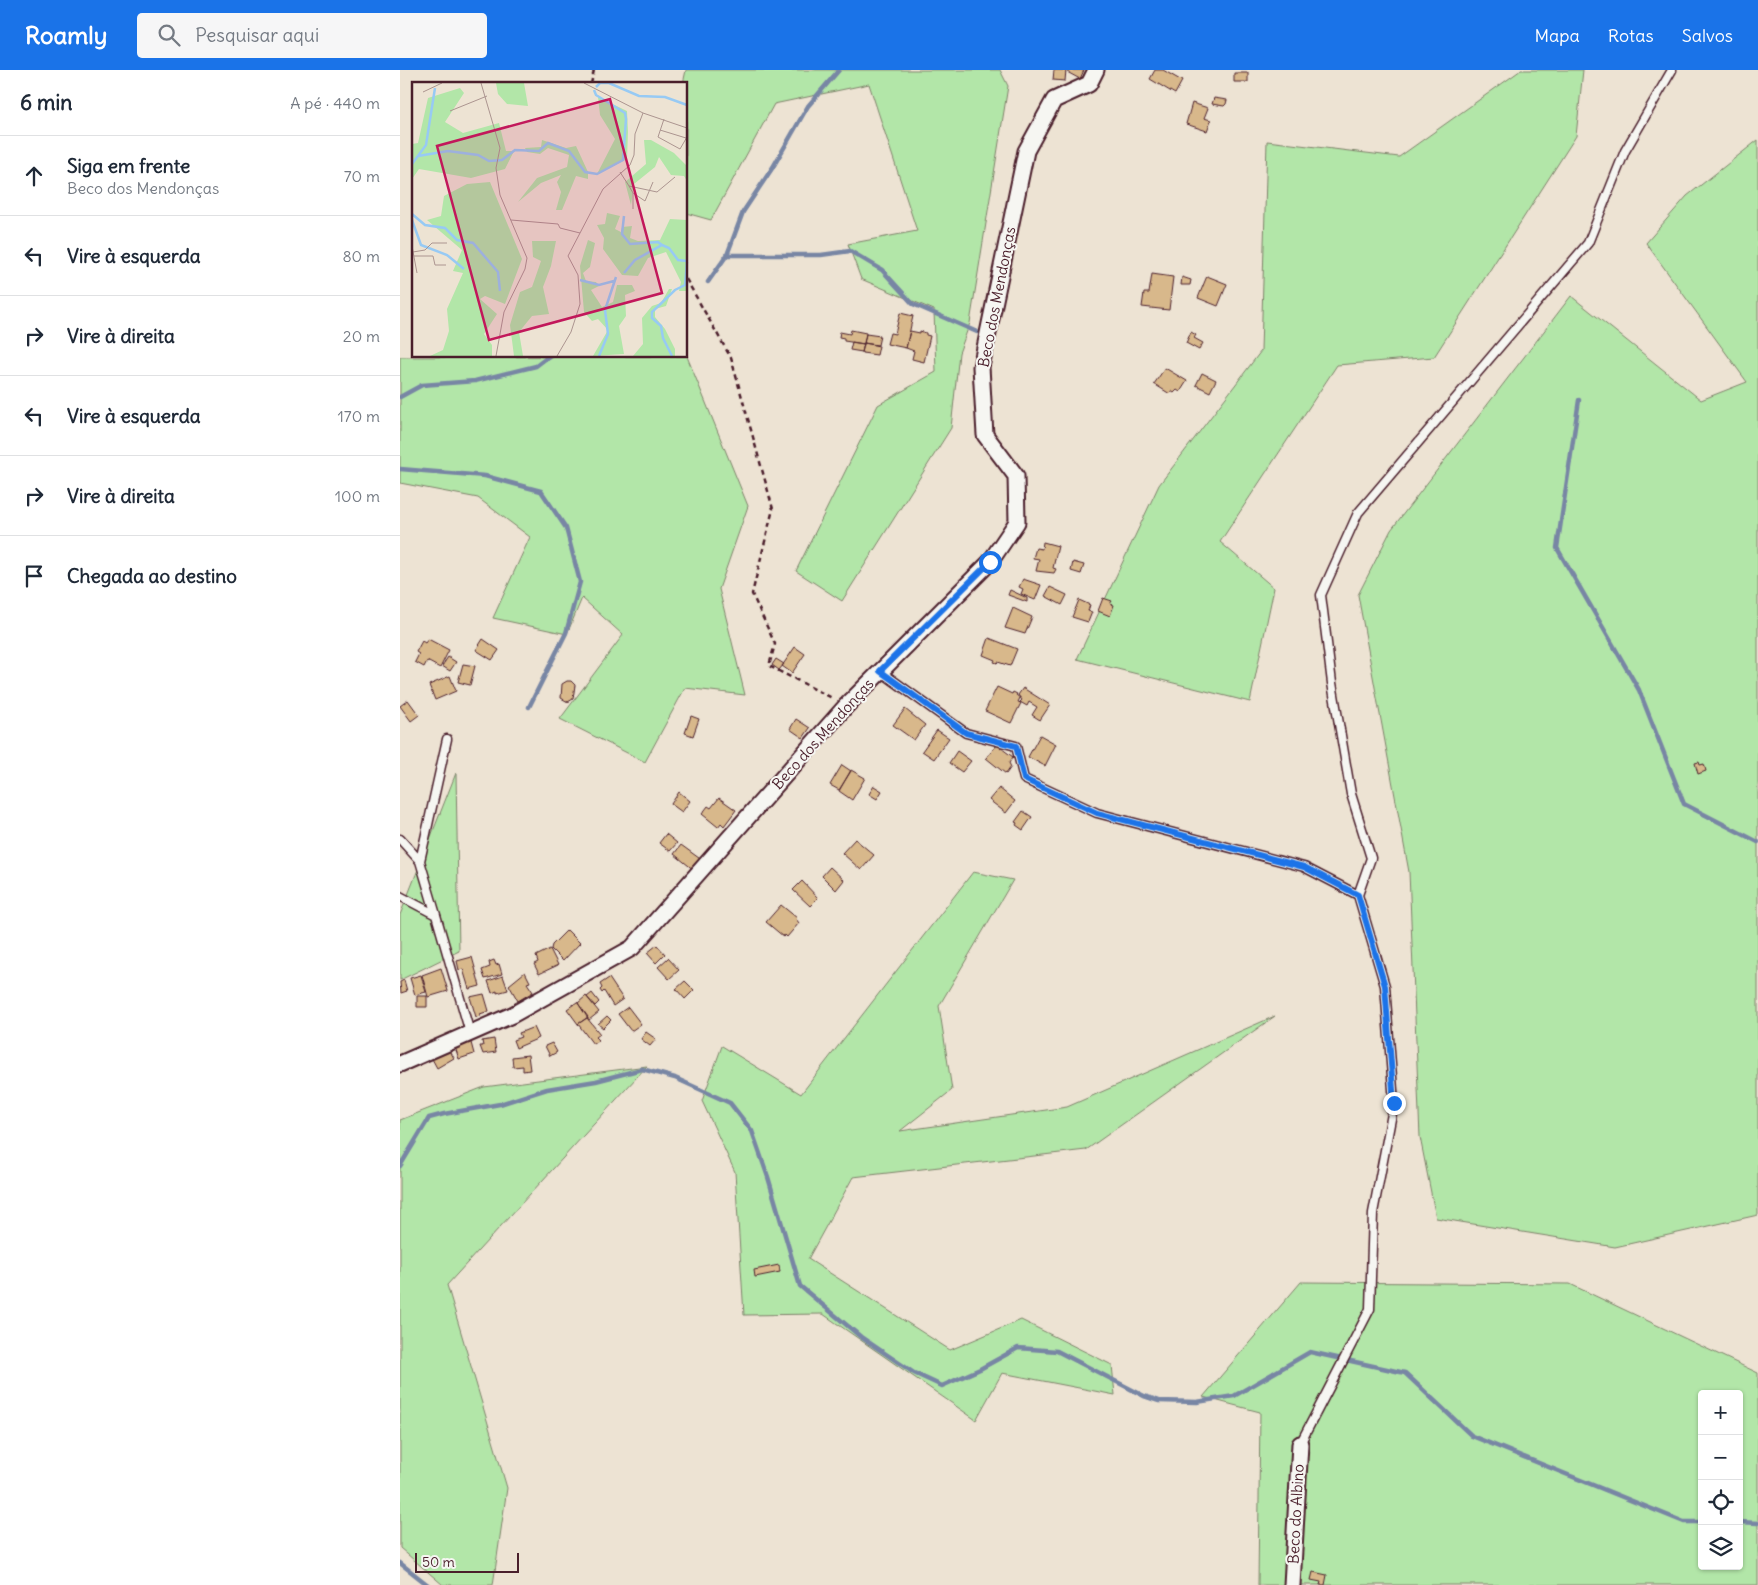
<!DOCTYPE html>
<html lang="pt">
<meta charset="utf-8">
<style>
:root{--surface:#fff;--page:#f6f6f7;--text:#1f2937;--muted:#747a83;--line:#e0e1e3;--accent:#1a73e8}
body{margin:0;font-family:Delius,sans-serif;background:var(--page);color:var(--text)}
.controls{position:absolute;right:15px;bottom:15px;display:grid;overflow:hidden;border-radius:5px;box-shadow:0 1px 4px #0004}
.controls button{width:45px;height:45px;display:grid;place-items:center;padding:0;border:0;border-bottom:1px solid var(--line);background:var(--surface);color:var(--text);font:25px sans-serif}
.scale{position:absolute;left:15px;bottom:12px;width:104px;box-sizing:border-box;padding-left:5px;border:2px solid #4a1f2b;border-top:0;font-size:14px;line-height:18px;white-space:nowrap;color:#4a1f2b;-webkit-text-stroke:4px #f6f6f2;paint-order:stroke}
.stop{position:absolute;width:15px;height:15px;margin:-11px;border:4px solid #1a73e8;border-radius:50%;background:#fff}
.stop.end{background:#1a73e8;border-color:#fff;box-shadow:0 1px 5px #0008}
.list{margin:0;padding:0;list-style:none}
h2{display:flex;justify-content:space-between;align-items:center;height:65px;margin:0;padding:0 20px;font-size:21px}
h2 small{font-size:16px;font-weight:400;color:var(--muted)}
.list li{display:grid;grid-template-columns:32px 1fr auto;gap:15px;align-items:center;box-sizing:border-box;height:80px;padding:0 20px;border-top:1px solid var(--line)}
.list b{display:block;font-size:19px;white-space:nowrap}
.list p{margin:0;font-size:16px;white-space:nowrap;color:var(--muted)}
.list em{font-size:16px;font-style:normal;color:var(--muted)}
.icon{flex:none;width:28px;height:28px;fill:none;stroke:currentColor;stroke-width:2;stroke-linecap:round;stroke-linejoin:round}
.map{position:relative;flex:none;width:1358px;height:1515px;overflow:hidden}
header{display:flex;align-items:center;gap:30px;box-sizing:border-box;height:70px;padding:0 25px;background:var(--accent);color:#fff}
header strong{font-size:24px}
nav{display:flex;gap:28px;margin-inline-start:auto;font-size:18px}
.search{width:350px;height:45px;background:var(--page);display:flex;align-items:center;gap:12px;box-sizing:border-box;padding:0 18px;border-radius:5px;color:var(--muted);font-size:19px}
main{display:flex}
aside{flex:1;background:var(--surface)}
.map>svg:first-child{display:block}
.green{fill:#b2e6a8;stroke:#7e826a;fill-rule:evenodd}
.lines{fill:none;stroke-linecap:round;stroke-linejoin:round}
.stream{stroke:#7886a4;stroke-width:4.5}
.building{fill:#d8b88b;stroke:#4a1f2b}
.lane-casing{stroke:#4a1f2b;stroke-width:11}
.street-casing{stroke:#4a1f2b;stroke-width:19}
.path{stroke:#4a1f2b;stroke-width:2.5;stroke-dasharray:5 4;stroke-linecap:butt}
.lane{stroke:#f6f6f2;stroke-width:8}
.street{stroke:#f6f6f2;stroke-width:15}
.route{stroke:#1a73e8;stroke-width:6}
.labels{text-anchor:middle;stroke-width:4;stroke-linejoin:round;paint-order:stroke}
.street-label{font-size:15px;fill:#4a1f2b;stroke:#f6f6f2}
.inset-river{fill:none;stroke:#97caf4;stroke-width:2.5}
.inset-road{fill:none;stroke:#ac9590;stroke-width:1}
.view{fill:#c2185b;fill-opacity:0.15;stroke:#c2185b;stroke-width:2.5}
.inset-edge{fill:none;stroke:#4a1f2b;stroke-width:2.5}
</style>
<header>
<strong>Roamly</strong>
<div class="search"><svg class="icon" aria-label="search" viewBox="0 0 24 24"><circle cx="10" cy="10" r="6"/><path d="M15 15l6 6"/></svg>Pesquisar aqui</div>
<nav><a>Mapa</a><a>Rotas</a><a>Salvos</a></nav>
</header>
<main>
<aside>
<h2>6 min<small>A pé · 440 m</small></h2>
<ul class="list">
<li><svg class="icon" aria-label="ahead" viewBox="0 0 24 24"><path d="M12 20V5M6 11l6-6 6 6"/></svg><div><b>Siga em frente</b><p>Beco dos Mendonças</p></div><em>70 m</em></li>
<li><svg class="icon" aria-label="left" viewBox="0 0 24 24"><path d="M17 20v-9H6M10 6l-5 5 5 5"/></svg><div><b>Vire à esquerda</b></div><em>80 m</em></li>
<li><svg class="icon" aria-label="right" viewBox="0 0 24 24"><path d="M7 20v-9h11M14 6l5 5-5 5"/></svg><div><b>Vire à direita</b></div><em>20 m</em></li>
<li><svg class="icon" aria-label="left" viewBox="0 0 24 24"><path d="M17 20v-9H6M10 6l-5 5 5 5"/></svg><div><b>Vire à esquerda</b></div><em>170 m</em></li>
<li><svg class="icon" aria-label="right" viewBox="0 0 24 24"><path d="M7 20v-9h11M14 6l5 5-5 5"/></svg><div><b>Vire à direita</b></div><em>100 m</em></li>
<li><svg class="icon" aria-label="arrive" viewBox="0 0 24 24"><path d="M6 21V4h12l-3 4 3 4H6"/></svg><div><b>Chegada ao destino</b></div></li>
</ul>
</aside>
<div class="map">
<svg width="1358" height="1515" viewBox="0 0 1358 1515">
<rect width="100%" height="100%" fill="#ede3d3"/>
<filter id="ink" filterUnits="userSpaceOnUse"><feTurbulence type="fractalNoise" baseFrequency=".02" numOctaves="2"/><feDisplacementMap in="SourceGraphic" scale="10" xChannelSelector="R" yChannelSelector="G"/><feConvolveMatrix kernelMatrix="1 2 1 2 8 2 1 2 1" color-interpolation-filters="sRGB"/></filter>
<g filter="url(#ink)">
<path class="green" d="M 286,0 L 600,0 L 608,16 L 570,253 L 559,283 L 551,358 L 442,531 L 396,501 L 478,335 L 536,302 L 534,240 L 461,209 L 448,174 L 517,161 L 469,14 L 374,34 L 311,150 L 286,143 L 286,14 L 283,14 Z
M 1121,0 L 1183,0 L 1176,66 L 1034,287 L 937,295 L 820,472 L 874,518 L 850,632 L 677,589 L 759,415 L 861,281 L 867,71 L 999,87 Z
M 1358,70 L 1358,1145 L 1215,1177 L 1036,1148 L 1020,1067 L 1009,802 L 958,525 L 991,460 L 1171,226 L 1301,330 L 1347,312 L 1246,173 L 1287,126 Z
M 286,284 L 348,436 L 319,519 L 345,625 L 285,618 L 245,692 L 160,649 L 223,565 L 182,528 L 167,564 L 93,548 L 130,467 L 78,428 L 0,413 L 0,287 L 286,286 Z
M 56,703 L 59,881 L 0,910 L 0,845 Z
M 573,802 L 613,810 L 539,936 L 552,1020 L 500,1061 L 667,1037 L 875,946 L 686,1080 L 453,1107 L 408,1189 L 550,1280 L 621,1250 L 712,1295 L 715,1325 L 602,1303 L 576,1350 L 423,1244 L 344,1245 L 335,1102 L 302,1031 L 322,976 L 401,1024 Z
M 247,996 L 47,1215 L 107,1418 L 93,1515 L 43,1515 L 0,1478 L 0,1050 L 84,1017 Z
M 901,1212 L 1170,1214 L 1358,1303 L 1358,1515 L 858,1515 L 860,1342 L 803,1327 ZM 1302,1324 L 1339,1324 L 1339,1496 L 1302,1496 Z"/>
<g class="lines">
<path class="stream" d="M 327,185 L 421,185 L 450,181 L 482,200 L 513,234 L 577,262
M 308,212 L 327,185 L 343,142 L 373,97 L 408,36 L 439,0
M 0,327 L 22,315 L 75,311 L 136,296 L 149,286
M 1179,330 L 1157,478 L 1239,620 L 1284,734 L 1358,772
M 0,399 L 85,406 L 141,421 L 166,458 L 180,512 L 166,563 L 129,637
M 0,1096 L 29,1048 L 44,1044 L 100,1034 L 147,1019 L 196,1011 L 242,999 L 275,1008 L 330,1033 L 352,1061 L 368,1107 L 400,1216 L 461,1267 L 514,1303 L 542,1316 L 580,1299 L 618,1278 L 657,1281 L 744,1326 L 759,1331 L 797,1332 L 834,1326 L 910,1282 L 1005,1303 L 1072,1366 L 1284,1452 L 1302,1452
M 1339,1452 L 1358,1453
M 0,1493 L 28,1515"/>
</g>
<path class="building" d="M 654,0 L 666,0 L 665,11 L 653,10 Z
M 668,0 L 684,0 L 680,9 L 667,2 Z
M 755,0 L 763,0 L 782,11 L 775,24 L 750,9 Z
M 834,3 L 848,3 L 848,12 L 834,12 Z
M 814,28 L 827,30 L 826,34 L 824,36 L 812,34 Z
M 792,33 L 808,38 L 804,48 L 811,50 L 807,61 L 786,54 Z
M 752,204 L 773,207 L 769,240 L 742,237 L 744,223 L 749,223 Z
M 807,206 L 827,214 L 818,236 L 798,228 Z
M 782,207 L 791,210 L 790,215 L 781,215 Z
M 500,243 L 513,246 L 506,278 L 487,274 L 490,263 L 495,264 Z
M 451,260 L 466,263 L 464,274 L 444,271 L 444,268 L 439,267 L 440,262 L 450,264 Z
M 510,261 L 520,263 L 520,261 L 526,263 L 526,265 L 530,266 L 524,292 L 512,289 L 514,281 L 506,278 Z
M 791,262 L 796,265 L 794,268 L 803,273 L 799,280 L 786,273 Z
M 466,264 L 480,266 L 478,275 L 464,273 Z
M 452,272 L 464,274 L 462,282 L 450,280 Z
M 464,273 L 479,276 L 477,285 L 462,283 Z
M 765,298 L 787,311 L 780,322 L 777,320 L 774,323 L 771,321 L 770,324 L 754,314 Z
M 802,303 L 816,310 L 810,322 L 796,315 Z
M 643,472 L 658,476 L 653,498 L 656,499 L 654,503 L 636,501 L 639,489 L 633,488 L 636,478 L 642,479 Z
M 673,492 L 684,495 L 681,504 L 671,501 Z
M 623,509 L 641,515 L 635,530 L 621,524 L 623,519 L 619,517 Z
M 650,517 L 667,525 L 662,535 L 645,526 Z
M 610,520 L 627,528 L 627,532 L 608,525 Z
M 703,528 L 712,531 L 710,534 L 714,535 L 710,546 L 698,541 Z
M 679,530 L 690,535 L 688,541 L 692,542 L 688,552 L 672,547 Z
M 613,538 L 632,547 L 625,564 L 605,558 Z
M 589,568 L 617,579 L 610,596 L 598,592 L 597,593 L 594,592 L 595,590 L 583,585 Z
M 28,569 L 49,580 L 40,598 L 27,591 L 24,597 L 15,592 L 19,584 L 16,582 L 22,571 L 25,573 Z
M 83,569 L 99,580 L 92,590 L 76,580 Z
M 395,577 L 405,584 L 392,603 L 382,596 Z
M 48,587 L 56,592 L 50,601 L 42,596 Z
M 376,589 L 384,594 L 379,600 L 372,595 Z
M 63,594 L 75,596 L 70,615 L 58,612 Z
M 50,606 L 56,621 L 35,630 L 29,615 Z
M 167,611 L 171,611 L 175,615 L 173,629 L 168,632 L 161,628 L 162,614 Z
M 597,617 L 612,624 L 613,622 L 617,624 L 616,625 L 620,628 L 618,632 L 621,633 L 611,653 L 585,641 Z
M 623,618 L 650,635 L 640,650 L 632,645 L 637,637 L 629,632 L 627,636 L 620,632 L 622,630 L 618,625 Z
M 8,630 L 19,645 L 11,651 L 0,636 Z
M 505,639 L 525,655 L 514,670 L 493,655 Z
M 291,646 L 299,649 L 293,666 L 285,663 Z
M 396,649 L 410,658 L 403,668 L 390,659 Z
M 537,660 L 549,668 L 534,689 L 522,681 Z
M 640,665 L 656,674 L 645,696 L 628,687 Z
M 597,675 L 613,687 L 609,693 L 611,697 L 606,704 L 586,688 Z
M 557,681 L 571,691 L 562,702 L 549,693 Z
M 1299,692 L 1300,695 L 1304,694 L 1306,701 L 1298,704 L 1295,693 Z
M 442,695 L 451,701 L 439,720 L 430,715 Z
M 451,700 L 465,708 L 452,730 L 439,721 Z
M 474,716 L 482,721 L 477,729 L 469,724 Z
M 599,718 L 615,731 L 606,743 L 589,730 Z
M 279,722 L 290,731 L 282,742 L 271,734 Z
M 319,728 L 336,740 L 324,756 L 321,753 L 318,757 L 302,744 L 308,736 L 311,738 Z
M 623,741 L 632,747 L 623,760 L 616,755 L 617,753 L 615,752 Z
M 266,764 L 277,773 L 270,781 L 259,773 Z
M 455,769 L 474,785 L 461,800 L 442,783 Z
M 281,775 L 303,791 L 294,800 L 274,784 Z
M 430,797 L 444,810 L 436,820 L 422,806 Z
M 402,811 L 418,828 L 410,836 L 393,820 Z
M 381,835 L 397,848 L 396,849 L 399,853 L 387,867 L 385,865 L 384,867 L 366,852 Z
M 167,860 L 180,873 L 163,891 L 151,879 L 152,875 Z
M 257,875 L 265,884 L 256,893 L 247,883 Z
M 150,879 L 158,895 L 139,904 L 134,894 L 138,892 L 136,886 Z
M 72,887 L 80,916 L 69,919 L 63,899 L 59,900 L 57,891 Z
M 268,888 L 279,900 L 269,909 L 258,897 Z
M 94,890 L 96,895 L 99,894 L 102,904 L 85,909 L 82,900 L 90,897 L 89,892 Z
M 41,898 L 48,921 L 28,927 L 22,905 Z
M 125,902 L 130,912 L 127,913 L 133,922 L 118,931 L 109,915 Z
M 21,905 L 26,922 L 15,925 L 10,908 Z
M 103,906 L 108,920 L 97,923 L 97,921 L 92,923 L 88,911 Z
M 209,908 L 223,929 L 213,936 L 204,921 L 202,923 L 200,920 L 202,918 L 200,914 Z
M 4,910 L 7,921 L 1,923 L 0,912 Z
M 285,911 L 294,920 L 285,929 L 276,919 Z
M 192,923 L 199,932 L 195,936 L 187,927 Z
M 84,924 L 89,941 L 80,944 L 81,946 L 76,947 L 70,927 Z
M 17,926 L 27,926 L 27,937 L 17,937 Z
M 186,926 L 199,942 L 189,950 L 178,933 Z
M 177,932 L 188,947 L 178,954 L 167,939 Z
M 228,937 L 241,954 L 231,961 L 218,944 Z
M 207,946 L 211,950 L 203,958 L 198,954 Z
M 187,948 L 200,964 L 196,967 L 199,970 L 193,974 L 178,954 Z
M 134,957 L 139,968 L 116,978 L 113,970 L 121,967 L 119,963 Z
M 246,962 L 256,969 L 250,976 L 241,969 Z
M 70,969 L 74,984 L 59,989 L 54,974 Z
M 94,969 L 96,982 L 83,984 L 80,976 L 83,976 L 82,971 Z
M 152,973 L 157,982 L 150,986 L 145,976 Z
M 47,976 L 54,988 L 37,998 L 30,985 Z
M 128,985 L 130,1000 L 123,1001 L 123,996 L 113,997 L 112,987 Z
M 379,1195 L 380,1202 L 355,1207 L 354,1200 Z
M 913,1502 L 927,1505 L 925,1515 L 920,1515 L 921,1512 L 911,1510 Z"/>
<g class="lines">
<g class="lane-casing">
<path id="lane" d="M 480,601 L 566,663 L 616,676 L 624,709 L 697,743 L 904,797 L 958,825
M 0,769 L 20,791
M 0,826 L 36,845 L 70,963
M 36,845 L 20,791 L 47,669
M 900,1374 L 970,1239 L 973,1143 L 994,1033 L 985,916 L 958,825 L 971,788 L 951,724 L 932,613 L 921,525 L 958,443 L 1188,173 L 1225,81 L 1272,0"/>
</g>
<g class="street-casing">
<path id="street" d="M 0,994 L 112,945 L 232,878 L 446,636 L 590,492 L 617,452 L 616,406 L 585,365 L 581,297 L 626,81 L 654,30 L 689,14 L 696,0
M 892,1515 L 900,1374"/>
</g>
<path class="path" d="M 191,14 L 194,0
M 286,209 L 331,288 L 373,439 L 352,524 L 375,574 L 369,596 L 434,629"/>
<use href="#lane" class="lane"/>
<use href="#street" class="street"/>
</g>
</g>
<g class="lines" filter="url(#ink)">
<path class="route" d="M 590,492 L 480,601 L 566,663 L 616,676 L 624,709 L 697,743 L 904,797 L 958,825 L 985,916 L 994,1033"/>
</g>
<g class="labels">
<g class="street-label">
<text transform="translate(597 227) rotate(-79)" y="5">Beco dos Mendonças</text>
<text transform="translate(423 664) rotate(-48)" y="5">Beco dos Mendonças</text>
<text transform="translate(896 1444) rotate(-87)" y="5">Beco do Albino</text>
</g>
</g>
<g transform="translate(12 12)">
<rect width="275" height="275" fill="#ede3d3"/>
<path d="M 84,1 L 112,1 L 116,24 L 95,22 L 86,12 ZM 48,6 L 52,11 L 33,40 L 51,51 L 87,41 L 94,69 L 102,69 L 93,87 L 59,96 L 7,87 L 0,97 L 0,62 L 6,61 L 16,16 ZM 186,15 L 215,29 L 216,50 L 215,77 L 185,92 L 203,57 L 188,33 ZM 130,58 L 154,66 L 164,64 L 176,90 L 176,97 L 164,94 L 150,128 L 144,128 L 149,110 L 145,100 L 149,93 L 129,101 L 106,120 L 125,96 L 155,85 L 157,73 L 136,66 L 128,72 L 115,70 L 113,66 L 129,65 ZM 232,58 L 239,58 L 262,71 L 275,84 L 275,99 L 272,94 L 259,93 L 247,75 L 243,85 L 222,102 L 219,123 L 213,100 L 234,82 ZM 78,100 L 110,177 L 93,222 L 73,214 L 68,217 L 85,232 L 72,252 L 80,263 L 80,274 L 18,274 L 31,268 L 37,249 L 35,227 L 51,191 L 41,189 L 50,168 L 15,138 L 29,134 L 32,114 L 55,102 ZM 195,131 L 208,134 L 203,147 L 209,150 L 210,145 L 220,144 L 218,156 L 226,159 L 248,158 L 258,137 L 275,138 L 275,209 L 267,209 L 269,200 L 254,170 L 236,176 L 226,194 L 210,193 L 191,167 L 192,156 L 185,143 L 193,142 ZM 176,158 L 183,161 L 178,185 L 171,191 L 174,199 L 184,200 L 187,204 L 179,208 L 190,225 L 201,220 L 205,203 L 220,203 L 223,209 L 213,213 L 214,234 L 207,244 L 212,272 L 181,274 L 196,248 L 186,237 L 180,239 L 172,230 L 168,184 ZM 120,159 L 144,159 L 139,184 L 131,205 L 137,232 L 120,234 L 107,250 L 111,274 L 102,274 L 98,243 L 108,210 L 120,205 L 129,179 L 121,175 ZM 257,207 L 260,207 L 254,224 L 243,227 L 243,235 L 253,247 L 263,267 L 263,274 L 221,274 L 231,262 L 230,236 L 240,224 L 249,221 Z" fill="#b2e6a8"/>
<path class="inset-river" d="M 184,5 L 188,1 L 197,1 L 227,14 L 253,15 L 275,23M 6,74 L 36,69 L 66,73 L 77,79 L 90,78 L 103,68 L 127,69 L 136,61 L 157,69 L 173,90 L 185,92 L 211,78 L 214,37 L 213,31 L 184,13 L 182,8M 0,82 L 14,63 L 23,6M 0,132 L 13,143 L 33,146 L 45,158 L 61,161 L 86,190 L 88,209M 212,134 L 210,152 L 218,162 L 246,160 L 250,163M 0,138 L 9,163 L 35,173 L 52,187M 212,191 L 223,178 L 250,163 L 257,166 L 266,178 L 275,179M 168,198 L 187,203 L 202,199M 187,274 L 196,252 L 193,228 L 204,195M 260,274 L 251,256 L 249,244 L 240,236 L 240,230 L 263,208 L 273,203 L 275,180"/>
<path class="inset-road" d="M 69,1 L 88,66 L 84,86 L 88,113 L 115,176 L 113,187 L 92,230 L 84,274M 172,1 L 231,31 L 275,46M 11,10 L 30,1M 38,29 L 75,14M 252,37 L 246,55 L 268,67 L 275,55M 248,48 L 274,56M 208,90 L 217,104 L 245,110 L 263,95M 217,104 L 221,111 L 221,127M 221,111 L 233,119 L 241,100M 99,138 L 146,142 L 148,146 L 168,151M 0,164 L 5,191M 1,170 L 13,168 L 20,161 L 35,161M 2,174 L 21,174 L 23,183 L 34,183M 145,274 L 159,250 L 168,222 L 166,193 L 156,174 L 191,107 L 218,83 L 222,73 L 223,52 L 231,31"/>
<path class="view" d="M 198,17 L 250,211 L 77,258 L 25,64 Z"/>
<rect width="275" height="275" class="inset-edge"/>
</g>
</svg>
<div class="controls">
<button>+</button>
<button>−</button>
<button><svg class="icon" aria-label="locate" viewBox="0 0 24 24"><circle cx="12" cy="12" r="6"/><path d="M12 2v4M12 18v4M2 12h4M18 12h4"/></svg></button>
<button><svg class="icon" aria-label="layers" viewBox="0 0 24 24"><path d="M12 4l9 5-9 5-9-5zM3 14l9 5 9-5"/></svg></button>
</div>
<div class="scale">50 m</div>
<div class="stop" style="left:590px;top:492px"></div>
<div class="stop end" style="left:994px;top:1033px"></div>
</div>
</main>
